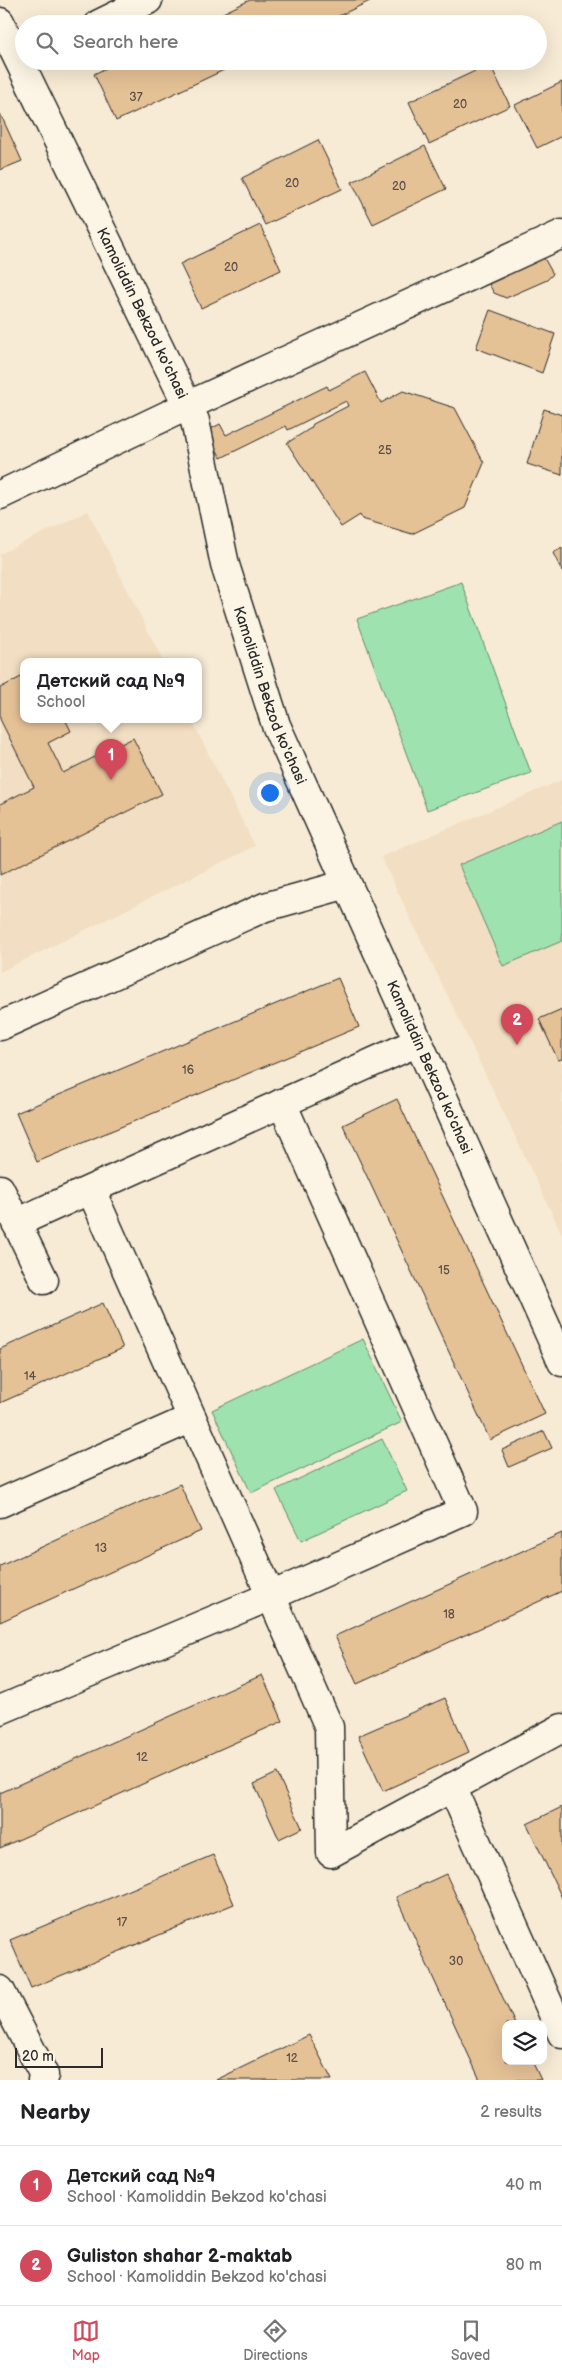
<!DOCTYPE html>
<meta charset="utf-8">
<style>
:root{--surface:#fff;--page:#f6f6f6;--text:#202124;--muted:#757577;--line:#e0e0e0;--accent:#d1495b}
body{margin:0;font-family:"Balsamiq Sans",sans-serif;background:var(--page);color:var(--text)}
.controls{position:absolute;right:15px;bottom:15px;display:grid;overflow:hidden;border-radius:10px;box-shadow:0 5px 20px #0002}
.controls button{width:45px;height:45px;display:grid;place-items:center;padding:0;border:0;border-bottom:1px solid var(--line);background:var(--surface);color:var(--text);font:25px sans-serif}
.scale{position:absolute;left:15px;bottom:12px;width:88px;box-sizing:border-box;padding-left:5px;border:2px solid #2b2b2b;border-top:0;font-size:14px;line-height:18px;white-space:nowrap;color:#2b2b2b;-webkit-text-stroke:4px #fcf5e5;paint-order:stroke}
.you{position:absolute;left:269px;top:792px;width:18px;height:18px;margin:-12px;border:4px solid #fff;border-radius:50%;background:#1a73e8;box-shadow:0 0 0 8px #1a73e833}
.badge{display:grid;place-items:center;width:32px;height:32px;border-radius:50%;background:var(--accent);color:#fff;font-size:16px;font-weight:700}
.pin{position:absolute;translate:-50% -41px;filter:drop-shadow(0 1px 2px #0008)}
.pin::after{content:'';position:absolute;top:26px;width:18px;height:15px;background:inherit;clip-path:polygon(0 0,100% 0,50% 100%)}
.popup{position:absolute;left:20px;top:658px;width:182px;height:65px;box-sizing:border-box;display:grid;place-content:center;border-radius:10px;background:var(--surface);filter:drop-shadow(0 1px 4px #0005);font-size:16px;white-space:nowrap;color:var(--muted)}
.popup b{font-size:19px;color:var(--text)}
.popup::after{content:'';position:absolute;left:50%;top:100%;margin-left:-10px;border:10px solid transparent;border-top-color:var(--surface)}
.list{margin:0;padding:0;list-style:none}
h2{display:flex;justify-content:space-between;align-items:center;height:65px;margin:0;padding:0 20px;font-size:21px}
h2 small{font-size:16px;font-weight:400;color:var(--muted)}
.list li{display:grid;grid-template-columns:32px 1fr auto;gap:15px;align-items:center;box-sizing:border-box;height:80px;padding:0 20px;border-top:1px solid var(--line)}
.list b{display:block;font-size:19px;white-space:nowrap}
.list p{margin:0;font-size:16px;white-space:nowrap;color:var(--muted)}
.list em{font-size:16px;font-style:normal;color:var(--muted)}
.icon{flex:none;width:28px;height:28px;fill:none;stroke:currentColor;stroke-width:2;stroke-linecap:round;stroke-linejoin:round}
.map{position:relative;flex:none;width:562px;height:2080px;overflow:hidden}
.search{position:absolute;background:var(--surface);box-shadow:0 5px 20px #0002;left:15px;right:15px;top:15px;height:55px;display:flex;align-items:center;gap:12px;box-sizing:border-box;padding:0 18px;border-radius:28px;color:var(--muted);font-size:19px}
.sheet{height:225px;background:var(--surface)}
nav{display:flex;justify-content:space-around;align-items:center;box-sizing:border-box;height:70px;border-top:1px solid var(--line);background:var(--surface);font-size:14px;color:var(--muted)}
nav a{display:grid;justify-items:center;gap:2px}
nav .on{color:var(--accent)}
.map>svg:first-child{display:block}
.built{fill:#f2dec2}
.green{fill:#9ee3af;stroke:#64876d}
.building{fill:#e5c196;stroke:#2b2b2b}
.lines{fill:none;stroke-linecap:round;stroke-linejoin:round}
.minor-casing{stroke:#2b2b2b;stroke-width:31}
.minor{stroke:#fcf5e5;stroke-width:28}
.labels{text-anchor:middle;stroke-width:5;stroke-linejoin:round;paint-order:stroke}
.number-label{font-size:12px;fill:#5a5046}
.street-label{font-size:15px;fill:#2b2b2b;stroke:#fcf5e5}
</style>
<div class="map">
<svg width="562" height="2080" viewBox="0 0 562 2080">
<rect width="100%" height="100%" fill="#f7ebd5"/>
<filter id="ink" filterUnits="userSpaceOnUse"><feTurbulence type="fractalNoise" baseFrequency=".02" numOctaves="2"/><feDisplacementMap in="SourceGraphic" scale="10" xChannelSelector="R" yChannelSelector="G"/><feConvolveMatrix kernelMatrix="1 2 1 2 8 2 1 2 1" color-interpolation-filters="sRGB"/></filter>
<g filter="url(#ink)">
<path class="built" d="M 88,511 L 163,661 L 23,661 L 23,719 L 191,719 L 255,846 L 0,972 L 0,554 Z
M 562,780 L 562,1234 L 381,857 Z"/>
<path class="green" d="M 461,582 L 531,773 L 427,810 L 357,619 Z
M 562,821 L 562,941 L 503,966 L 459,865 Z
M 363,1339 L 402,1422 L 251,1493 L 212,1410 Z
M 382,1439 L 407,1491 L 301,1541 L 276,1490 Z"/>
<path class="building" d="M 250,0 L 372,0 L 322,24 L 200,24 Z
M 120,61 L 243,61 L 116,121 L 94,74 Z
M 490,64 L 510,106 L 429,144 L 409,102 Z
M 562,82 L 562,136 L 537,148 L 515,105 Z
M 0,113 L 22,161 L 0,170 Z
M 318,140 L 342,189 L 265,225 L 242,178 Z
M 425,146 L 446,189 L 373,224 L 352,182 Z
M 260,225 L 281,270 L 201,308 L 180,264 Z
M 544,258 L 553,274 L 547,280 L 506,298 L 494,293 L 487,281 Z
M 490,310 L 555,334 L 542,373 L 476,348 Z
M 365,372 L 381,403 L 403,391 L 455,408 L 484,463 L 465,508 L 412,534 L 362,519 L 360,515 L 341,527 L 287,443 L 311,428 L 313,424 L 348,406 L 346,401 L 288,430 L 286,426 L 221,458 L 207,431 L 220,424 L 226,435 L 327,386 L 329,390 Z
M 544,409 L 562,415 L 562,475 L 527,464 Z
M 562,548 L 562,571 L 553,553 Z
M 23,676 L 23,719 L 65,719 L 71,731 L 48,743 L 63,773 L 133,738 L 162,794 L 0,875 L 0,804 L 34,787 L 0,719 L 0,688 Z
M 338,978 L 359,1027 L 37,1162 L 16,1113 Z
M 562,1009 L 562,1059 L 558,1060 L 539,1019 Z
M 397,1099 L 545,1414 L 490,1440 L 343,1125 Z
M 103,1303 L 123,1348 L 0,1403 L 0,1349 Z
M 544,1431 L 552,1448 L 509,1467 L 502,1450 Z
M 180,1484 L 201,1531 L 0,1622 L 0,1566 Z
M 562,1533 L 562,1591 L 357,1684 L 335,1636 Z
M 262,1675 L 283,1721 L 0,1848 L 0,1793 Z
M 445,1698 L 469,1752 L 383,1791 L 358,1736 Z
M 277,1773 L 302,1828 L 279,1839 L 254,1784 Z
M 562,1807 L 562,1898 L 527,1824 Z
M 213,1855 L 234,1904 L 31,1988 L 10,1940 Z
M 446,1874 L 515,2024 L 506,2024 L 506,2061 L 532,2061 L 541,2080 L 480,2080 L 396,1897 Z
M 309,2035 L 332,2080 L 216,2080 Z"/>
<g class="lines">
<g class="minor-casing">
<g id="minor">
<path id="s1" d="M 0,22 L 195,421 L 225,565 L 276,725 L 562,1362"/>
<path d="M 99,24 L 148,0"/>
<path d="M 0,495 L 187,406 L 562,234"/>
<path d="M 0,1026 L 265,907 L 347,884"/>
<path d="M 0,1189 L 44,1280"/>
<path d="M 91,1190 L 329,1727 L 331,1853 L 562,1728"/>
<path d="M 16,1223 L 418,1042"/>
<path d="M 0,1503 L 192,1418"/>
<path d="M 0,1710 L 271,1596 L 463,1511 L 282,1103"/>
<path d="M 452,1787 L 562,2034"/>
<path d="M 0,1990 L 44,2075 L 42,2080"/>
</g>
</g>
<use href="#minor" class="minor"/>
</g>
</g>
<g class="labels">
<g class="number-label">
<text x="136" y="101">37</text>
<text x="460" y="108">20</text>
<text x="292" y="187">20</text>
<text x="399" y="190">20</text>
<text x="231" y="271">20</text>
<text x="385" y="454">25</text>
<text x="188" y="1074">16</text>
<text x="444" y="1274">15</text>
<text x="30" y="1380">14</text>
<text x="101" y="1552">13</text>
<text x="449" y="1618">18</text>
<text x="142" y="1761">12</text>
<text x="122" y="1926">17</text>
<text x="456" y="1965">30</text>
<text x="292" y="2062">12</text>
</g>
<g class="street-label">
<text dy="5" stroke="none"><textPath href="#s1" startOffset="324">Kamoliddin Bekzod ko'chasi</textPath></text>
<text dy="5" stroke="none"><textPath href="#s1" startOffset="729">Kamoliddin Bekzod ko'chasi</textPath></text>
<text dy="5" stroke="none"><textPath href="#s1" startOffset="1134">Kamoliddin Bekzod ko'chasi</textPath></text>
</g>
</g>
</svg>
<div class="controls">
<button><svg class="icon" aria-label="layers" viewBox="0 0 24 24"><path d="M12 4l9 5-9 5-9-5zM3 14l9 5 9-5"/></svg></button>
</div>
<div class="scale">20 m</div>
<div class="you"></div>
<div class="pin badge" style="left:111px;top:780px">1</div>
<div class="popup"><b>Детский сад №9</b>School</div>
<div class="pin badge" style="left:517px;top:1045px">2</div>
<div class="search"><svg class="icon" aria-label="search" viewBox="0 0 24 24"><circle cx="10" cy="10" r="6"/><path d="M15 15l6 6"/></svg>Search here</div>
</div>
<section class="sheet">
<h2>Nearby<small>2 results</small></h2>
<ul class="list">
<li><span class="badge">1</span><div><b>Детский сад №9</b><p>School · Kamoliddin Bekzod ko'chasi</p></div><em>40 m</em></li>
<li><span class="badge">2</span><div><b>Guliston shahar 2-maktab</b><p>School · Kamoliddin Bekzod ko'chasi</p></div><em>80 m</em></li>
</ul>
</section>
<nav>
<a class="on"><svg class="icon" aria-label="map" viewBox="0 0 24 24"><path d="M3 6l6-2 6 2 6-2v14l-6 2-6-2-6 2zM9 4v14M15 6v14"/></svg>Map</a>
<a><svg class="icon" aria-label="directions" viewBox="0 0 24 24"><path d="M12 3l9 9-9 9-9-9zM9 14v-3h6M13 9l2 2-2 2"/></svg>Directions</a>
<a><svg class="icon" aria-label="saved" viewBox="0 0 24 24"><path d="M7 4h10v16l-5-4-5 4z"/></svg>Saved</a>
</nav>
